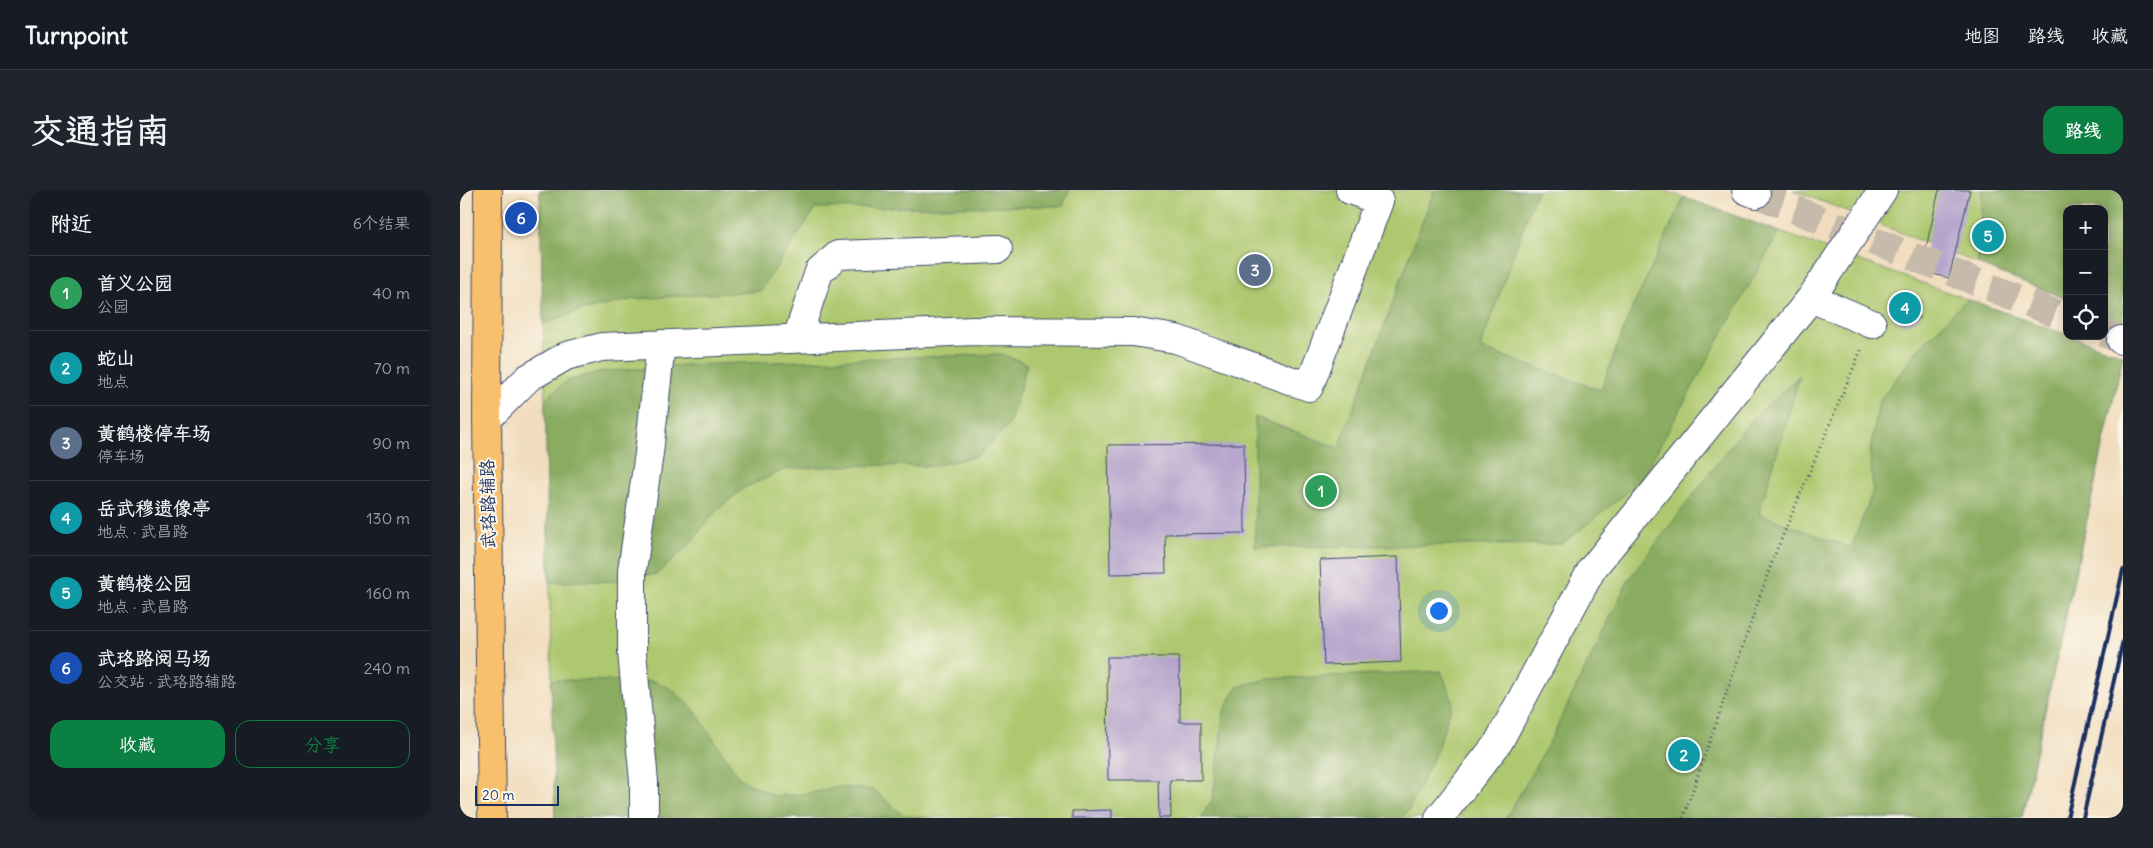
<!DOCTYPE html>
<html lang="zh">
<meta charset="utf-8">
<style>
:root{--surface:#171b24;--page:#20242c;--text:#f1f3f6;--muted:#9ea1a6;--line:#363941;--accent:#0b8043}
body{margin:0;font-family:Delius,"LXGW WenKai TC",sans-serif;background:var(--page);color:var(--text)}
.controls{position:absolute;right:15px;top:15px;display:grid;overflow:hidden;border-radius:10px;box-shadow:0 2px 12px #0003}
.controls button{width:45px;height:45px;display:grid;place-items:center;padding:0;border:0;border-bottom:1px solid var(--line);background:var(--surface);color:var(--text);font:25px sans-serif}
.scale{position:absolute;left:15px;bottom:12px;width:84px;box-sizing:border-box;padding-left:5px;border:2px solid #1b2f5e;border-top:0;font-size:14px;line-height:18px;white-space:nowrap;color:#1b2f5e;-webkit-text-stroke:4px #fbf7ec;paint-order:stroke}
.you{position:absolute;left:978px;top:420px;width:18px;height:18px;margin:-12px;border:4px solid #fff;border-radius:50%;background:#1a73e8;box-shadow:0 0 0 8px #1a73e833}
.badge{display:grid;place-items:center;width:32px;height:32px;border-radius:50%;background:var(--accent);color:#fff;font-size:16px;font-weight:700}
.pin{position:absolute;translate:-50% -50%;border:2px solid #fff;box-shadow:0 1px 5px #0006}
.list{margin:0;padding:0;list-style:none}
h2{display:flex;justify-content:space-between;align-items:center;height:65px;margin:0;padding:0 20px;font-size:21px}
h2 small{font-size:16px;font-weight:400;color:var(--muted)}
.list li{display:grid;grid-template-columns:32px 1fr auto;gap:15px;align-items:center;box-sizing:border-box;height:75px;padding:0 20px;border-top:1px solid var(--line)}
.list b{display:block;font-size:19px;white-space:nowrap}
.list p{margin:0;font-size:16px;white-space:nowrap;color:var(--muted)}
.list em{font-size:16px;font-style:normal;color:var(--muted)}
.actions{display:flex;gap:10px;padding:15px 20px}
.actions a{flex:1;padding:11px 0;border:1px solid var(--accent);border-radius:15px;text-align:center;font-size:18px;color:var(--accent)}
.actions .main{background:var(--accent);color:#fff}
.icon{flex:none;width:28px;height:28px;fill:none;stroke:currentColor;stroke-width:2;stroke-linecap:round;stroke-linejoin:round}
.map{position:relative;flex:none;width:1663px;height:628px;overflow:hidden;border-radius:15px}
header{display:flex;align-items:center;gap:30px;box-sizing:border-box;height:70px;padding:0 25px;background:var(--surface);border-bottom:1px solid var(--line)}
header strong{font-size:24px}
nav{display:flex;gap:28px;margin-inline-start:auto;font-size:18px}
.intro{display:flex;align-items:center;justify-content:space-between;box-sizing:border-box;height:120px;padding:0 30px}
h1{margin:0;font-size:35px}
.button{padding:12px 22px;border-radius:15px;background:var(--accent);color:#fff;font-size:18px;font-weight:700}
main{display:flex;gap:30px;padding:0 30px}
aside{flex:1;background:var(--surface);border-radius:15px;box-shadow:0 2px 12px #0003}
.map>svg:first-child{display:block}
.green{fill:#adc86e;stroke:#647c66}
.forest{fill:#8aac61;stroke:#526e60}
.building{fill:#b6a4cc}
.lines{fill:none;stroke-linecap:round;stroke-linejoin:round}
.minor-tunnel{stroke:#c6baaa;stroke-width:28;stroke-dasharray:28 14;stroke-linecap:butt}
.minor-casing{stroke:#3b496c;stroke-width:30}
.major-casing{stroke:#3b496c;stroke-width:30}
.path{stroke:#3b496c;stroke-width:3;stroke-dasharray:1 4;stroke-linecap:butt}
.minor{stroke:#fff;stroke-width:28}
.major{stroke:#f8bf6c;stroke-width:28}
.rail{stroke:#1b2f5e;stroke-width:4}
.labels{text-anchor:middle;stroke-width:4;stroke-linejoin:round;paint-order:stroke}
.street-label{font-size:18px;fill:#1b2f5e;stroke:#fbf7ec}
</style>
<header>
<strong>Turnpoint</strong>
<nav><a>地图</a><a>路线</a><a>收藏</a></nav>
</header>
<div class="intro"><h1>交通指南</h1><a class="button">路线</a></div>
<main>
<aside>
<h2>附近<small>6个结果</small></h2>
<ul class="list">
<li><span class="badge" style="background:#2e9e5b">1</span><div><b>首义公园</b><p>公园</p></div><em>40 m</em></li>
<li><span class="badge" style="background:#0f9aa8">2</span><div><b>蛇山</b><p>地点</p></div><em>70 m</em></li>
<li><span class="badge" style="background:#5c6f8a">3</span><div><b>黄鹤楼停车场</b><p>停车场</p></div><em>90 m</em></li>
<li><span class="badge" style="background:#0f9aa8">4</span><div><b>岳武穆遗像亭</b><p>地点 · 武昌路</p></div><em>130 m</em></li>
<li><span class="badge" style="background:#0f9aa8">5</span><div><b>黄鹤楼公园</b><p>地点 · 武昌路</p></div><em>160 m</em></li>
<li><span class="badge" style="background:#1a4fb4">6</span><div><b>武珞路阅马场</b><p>公交站 · 武珞路辅路</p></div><em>240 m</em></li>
</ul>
<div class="actions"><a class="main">收藏</a><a>分享</a></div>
</aside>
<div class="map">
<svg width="1663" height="628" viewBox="0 0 1663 628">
<rect width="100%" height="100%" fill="#fbf7ec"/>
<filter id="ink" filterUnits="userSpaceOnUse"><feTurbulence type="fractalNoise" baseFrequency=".02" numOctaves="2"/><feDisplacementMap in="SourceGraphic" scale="10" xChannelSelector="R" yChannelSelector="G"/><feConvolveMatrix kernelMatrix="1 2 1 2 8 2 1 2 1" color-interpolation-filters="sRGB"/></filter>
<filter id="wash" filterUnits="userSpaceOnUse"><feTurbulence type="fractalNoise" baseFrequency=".0096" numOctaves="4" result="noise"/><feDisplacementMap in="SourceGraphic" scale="20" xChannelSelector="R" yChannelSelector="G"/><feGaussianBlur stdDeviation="1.12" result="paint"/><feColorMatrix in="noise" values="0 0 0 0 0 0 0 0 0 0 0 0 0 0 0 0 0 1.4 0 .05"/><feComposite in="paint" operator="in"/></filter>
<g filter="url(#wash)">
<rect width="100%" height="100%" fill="#f1ddbd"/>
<path class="green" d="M 80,0 L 1203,0 L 1663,165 L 1562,628 L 95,628 Z
M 1333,0 L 1663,0 L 1663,131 L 1644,124 L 1644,19 L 1607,19 L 1607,109 Z"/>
<path class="forest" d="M 80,0 L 609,0 L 603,16 L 356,18 L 300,101 L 174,109 L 115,122 L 83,134 Z
M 974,0 L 1077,0 L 1020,158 L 1141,200 L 1167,130 L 1224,7 L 1319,42 L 1179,293 L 1102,354 L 795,357 L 795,227 L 879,258 Z
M 1522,0 L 1663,0 L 1663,131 L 1644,124 L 1644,19 L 1607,19 L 1607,109 L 1518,74 Z
M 1507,109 L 1663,165 L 1561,628 L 1046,628 L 1090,551 L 1169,389 L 1286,236 L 1340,185 L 1299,324 L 1391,358 L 1413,301 L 1410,262 L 1419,211 L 1456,162 Z
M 541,164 L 567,174 L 549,235 L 518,266 L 473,276 L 401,275 L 326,279 L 284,298 L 256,321 L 228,356 L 197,384 L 154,391 L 89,392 L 85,209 L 107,191 L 139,182 L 225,175 Z
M 981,481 L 993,512 L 977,560 L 948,621 L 941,628 L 741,628 L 753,608 L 764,521 L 777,497 L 807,489 Z
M 91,490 L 194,491 L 211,499 L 233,518 L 280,589 L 314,606 L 345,604 L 380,597 L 414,600 L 443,625 L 469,628 L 95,628 Z"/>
<g id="blocks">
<path class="building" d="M 1479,0 L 1510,0 L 1489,88 L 1461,81 Z
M 1448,101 L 1461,112 L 1459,128 L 1444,135 L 1429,124 L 1432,107 Z
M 784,254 L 785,343 L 705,344 L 706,383 L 650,384 L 648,255 Z
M 938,367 L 941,472 L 864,475 L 860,370 Z
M 647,467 L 719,467 L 720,532 L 741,532 L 741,590 L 710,590 L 711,628 L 699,628 L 698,590 L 648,590 Z
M 652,620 L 652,628 L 612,628 L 612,621 Z"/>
</g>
</g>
<g filter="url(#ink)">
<use href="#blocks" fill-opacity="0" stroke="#3b496c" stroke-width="1"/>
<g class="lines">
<path class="minor-tunnel" d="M 1296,4 L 1607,128
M 1644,143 L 1661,150"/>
<g class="minor-casing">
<path id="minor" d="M 1286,0 L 1296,4
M 1351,108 L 1423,0
M 337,148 L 359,82 L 378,65 L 538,59
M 1661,150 L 1663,150
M 27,229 L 68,188 L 106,166 L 142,157 L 514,141 L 673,142 L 716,149 L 849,197 L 919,11 L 890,0
M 184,628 L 184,592 L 172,462 L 172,381 L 189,263 L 201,154
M 979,628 L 1038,553 L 1132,379 L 1351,108 L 1412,134"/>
</g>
<g class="major-casing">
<path id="major" d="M 28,0 L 27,229 L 32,628"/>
</g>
<path class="path" d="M 1223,628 L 1313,369 L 1401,160"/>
<use href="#minor" class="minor"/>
<use href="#major" class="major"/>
<path class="rail" d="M 1607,628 L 1663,380
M 1623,628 L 1663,450"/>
</g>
</g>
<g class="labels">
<g class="street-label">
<text transform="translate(28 314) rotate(-91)" y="6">武珞路辅路</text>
</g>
</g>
</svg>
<div class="controls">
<button>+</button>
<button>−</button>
<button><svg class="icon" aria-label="locate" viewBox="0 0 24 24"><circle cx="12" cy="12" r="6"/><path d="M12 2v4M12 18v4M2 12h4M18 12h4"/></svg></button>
</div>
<div class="scale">20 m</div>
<div class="you"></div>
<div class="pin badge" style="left:861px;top:301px;background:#2e9e5b">1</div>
<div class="pin badge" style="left:1224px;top:565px;background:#0f9aa8">2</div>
<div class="pin badge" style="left:795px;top:80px;background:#5c6f8a">3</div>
<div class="pin badge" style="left:1445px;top:118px;background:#0f9aa8">4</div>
<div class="pin badge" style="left:1528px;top:46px;background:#0f9aa8">5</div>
<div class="pin badge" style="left:61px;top:28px;background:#1a4fb4">6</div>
</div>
</main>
